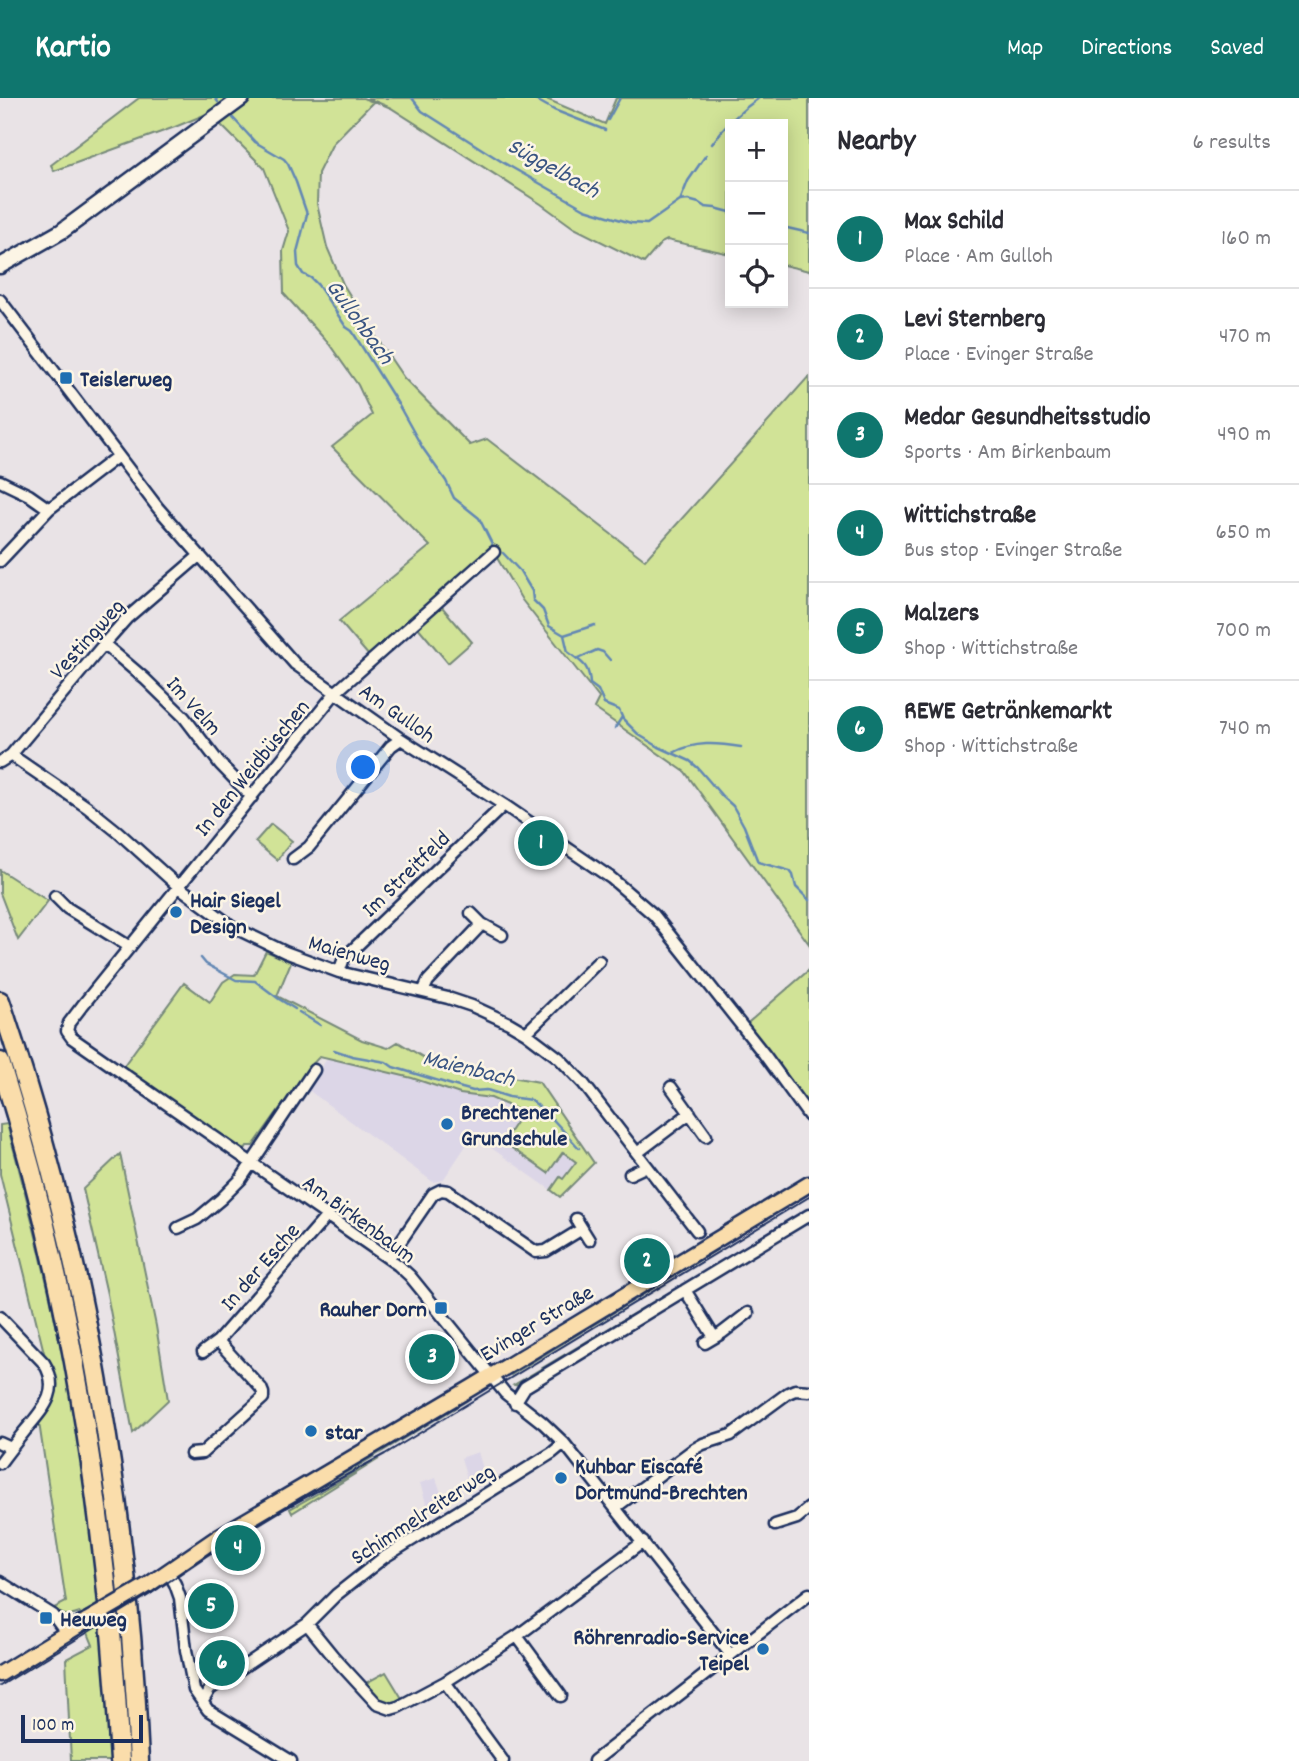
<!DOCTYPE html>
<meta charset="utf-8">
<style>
:root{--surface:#fff;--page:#f2f2f3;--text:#2b2b33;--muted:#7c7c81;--line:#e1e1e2;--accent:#0f766e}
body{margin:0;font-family:Dekko,sans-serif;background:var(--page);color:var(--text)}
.controls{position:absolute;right:21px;top:21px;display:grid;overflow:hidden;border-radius:0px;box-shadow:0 4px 18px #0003}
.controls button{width:63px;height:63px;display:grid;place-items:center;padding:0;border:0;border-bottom:2px solid var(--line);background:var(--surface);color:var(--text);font:35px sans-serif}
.scale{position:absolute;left:21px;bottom:18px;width:122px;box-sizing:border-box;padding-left:7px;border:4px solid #1b2f5e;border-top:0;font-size:19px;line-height:24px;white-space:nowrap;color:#1b2f5e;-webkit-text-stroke:5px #fcf5e5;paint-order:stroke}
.you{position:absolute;left:364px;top:670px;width:24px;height:24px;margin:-18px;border:5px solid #fff;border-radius:50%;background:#1a73e8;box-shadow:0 0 0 10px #1a73e833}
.badge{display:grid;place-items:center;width:46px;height:46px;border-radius:50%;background:var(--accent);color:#fff;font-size:23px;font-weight:700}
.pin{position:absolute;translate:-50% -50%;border:4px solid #fff;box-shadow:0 2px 7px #0006}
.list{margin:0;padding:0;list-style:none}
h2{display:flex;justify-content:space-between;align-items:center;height:91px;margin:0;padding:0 28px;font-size:30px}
h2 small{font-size:23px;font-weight:400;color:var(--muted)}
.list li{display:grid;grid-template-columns:46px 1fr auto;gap:21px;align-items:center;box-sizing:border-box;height:98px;padding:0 28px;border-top:2px solid var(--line)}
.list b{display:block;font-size:26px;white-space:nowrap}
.list p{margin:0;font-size:23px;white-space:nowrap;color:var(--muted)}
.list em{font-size:23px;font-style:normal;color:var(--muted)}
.icon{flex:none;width:38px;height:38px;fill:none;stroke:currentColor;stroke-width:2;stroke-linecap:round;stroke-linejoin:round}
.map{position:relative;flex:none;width:809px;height:1663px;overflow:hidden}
header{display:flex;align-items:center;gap:42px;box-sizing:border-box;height:98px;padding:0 35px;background:var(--accent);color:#fff}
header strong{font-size:33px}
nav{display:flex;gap:38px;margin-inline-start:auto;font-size:24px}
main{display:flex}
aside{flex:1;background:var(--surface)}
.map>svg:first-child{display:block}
.built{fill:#dcd6e7}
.green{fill:#d1e397;stroke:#76897a;stroke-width:2}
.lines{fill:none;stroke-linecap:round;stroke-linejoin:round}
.stream{stroke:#6287b4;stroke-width:2.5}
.street-casing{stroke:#1b2f5e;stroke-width:15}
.secondary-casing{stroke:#1b2f5e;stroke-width:19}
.primary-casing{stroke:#1b2f5e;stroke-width:19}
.highway-casing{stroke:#1b2f5e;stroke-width:23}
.street{stroke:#fcf5e5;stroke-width:10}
.secondary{stroke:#fcf5e5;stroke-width:14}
.primary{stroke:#faddab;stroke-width:14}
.highway{stroke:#faddab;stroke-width:18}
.tram{stroke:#1b2f5e;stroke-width:2}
.primary-bridge-casing{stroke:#1b2f5e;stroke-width:19;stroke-linecap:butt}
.primary-bridge{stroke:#faddab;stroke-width:14}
.poi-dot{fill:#1f6fb2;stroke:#fcf5e5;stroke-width:2.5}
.labels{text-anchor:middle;stroke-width:5;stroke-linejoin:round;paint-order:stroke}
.poi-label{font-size:23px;font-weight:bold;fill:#1b2f5e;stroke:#fcf5e5;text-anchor:start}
.street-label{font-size:23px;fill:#1b2f5e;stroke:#fcf5e5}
.water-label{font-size:24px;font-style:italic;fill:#395482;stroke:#fcf5e5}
</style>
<header>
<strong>Kartio</strong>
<nav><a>Map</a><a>Directions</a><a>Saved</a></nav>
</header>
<main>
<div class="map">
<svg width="809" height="1663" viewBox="0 0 809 1663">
<rect width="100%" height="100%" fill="#e9e3e6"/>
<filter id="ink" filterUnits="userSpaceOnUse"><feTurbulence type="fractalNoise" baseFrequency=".0143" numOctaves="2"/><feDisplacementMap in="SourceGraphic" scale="14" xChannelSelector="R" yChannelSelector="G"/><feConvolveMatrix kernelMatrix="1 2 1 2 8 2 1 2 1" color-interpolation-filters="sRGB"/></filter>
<g filter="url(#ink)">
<path class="built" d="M 328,959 L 412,980 L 460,996 L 491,1000 L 523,1014 L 576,1064 L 563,1082 L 560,1080 L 551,1092 L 473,1037 L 443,1082 L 433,1084 L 307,991 Z
M 478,1354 L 486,1381 L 469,1387 L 461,1360 Z
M 436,1380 L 445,1407 L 428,1412 L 420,1385 Z"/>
<path class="green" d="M 139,0 L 363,0 L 373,4 L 333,45 L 318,75 L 317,106 L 327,149 L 343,186 L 372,233 L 404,280 L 470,347 L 487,341 L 645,462 L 809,278 L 809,846 L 685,674 L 594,610 L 599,600 L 522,502 L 494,455 L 436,502 L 472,544 L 448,565 L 412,522 L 369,558 L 339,523 L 430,448 L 332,349 L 372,317 L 358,287 L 329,246 L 284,196 L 283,153 L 289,133 L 264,70 L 209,15 L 175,29 L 54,73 L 51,67 Z
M 367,0 L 544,0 L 605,26 L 616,0 L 809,0 L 809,173 L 783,167 L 783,26 L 730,26 L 730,156 L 667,142 L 661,145 L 644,165 L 574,130 L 541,106 L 391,10 Z
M 271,726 L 292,743 L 277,762 L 255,744 Z
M 0,772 L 48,803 L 18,842 L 0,795 Z
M 266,853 L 291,864 L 277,898 L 362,942 L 388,950 L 398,944 L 431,964 L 539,984 L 594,1065 L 560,1099 L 551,1092 L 560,1079 L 563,1081 L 576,1064 L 563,1054 L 548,1075 L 503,1044 L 523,1014 L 491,1000 L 460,996 L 412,980 L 320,958 L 308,971 L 253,1048 L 247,1048 L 244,1053 L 122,970 L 184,885 L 210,904 L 223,884 L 235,876 L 254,877 Z
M 809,872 L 809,1018 L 742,930 Z
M 7,1026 C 42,1155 73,1287 90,1420 C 101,1501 106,1582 110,1663 L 71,1663 L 66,1561 L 93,1547 L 80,1515 C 68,1520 63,1517 52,1511 L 66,1504 L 38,1318 L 51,1283 L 0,1076 L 0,1027 Z
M 120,1056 L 156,1228 L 168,1302 L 133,1335 L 107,1196 L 83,1091 Z
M 717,1149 L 718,1151 L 511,1277 L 509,1274 Z
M 719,1167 L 521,1288 L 514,1287 L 656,1202 Z
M 468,1302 L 358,1368 L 287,1407 L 286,1405 L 420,1327 L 440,1319 Z
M 379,1361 L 292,1415 L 290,1411 Z
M 386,1574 L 403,1602 C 382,1610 377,1600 364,1586 Z"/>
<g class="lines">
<path class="stream" d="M 215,0 L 218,4
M 412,0 L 422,13 L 504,65 L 585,111 L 631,125 L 647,126 L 680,103 L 688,102 L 699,105 L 705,109 L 715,110 L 730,114
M 533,0 L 554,12 L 605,32
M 233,20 L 255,44 L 284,61 L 288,66 L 296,84 L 307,116 L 297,154 L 298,168 L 303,176 L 311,180 L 318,187 L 346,229 L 352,233 L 398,306 L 422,349 L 446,383 L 454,400 L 479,420 L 492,446
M 608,22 L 620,0
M 712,46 C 725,27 740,13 759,0
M 680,103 L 688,83 L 706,57
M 783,129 L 809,135
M 503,455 L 520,473 L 532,493 L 533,502 L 543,512 L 549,528 L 564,537 L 568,554 C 582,565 589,566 590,586 L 598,592 L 604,606 L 619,612 L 623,621 L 639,637 L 659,649 L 690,663 L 698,670 L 722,698 L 733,708 L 744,728 L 758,764 L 790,773 L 793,777 L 796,789 L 809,802
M 564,537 L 595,527
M 577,561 L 597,552 L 603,554 L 610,562
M 615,630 L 622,619
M 673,655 C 695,643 717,645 741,649
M 201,860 L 206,866 L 236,882 L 255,883 L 279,901 L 295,911
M 299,914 L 320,927
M 334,952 L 352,958 L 386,964 L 393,969 L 462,990 L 473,993 L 487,992 L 509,999 L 531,1002 L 548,1016 L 579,1050"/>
<g class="street-casing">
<path id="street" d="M 0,202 L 158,410 L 295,566 L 401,641 L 504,707 L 611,780 L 654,817 L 764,956 L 809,1018
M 0,383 L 29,397 L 49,411
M 494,454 L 336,594 L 82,908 L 69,925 L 67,933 L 72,940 L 398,1167 L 410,1178 L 505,1295 L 543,1325 L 564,1345 L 730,1556
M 0,463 L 49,411 L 118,358
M 104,546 L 145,581 L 184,619 L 220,666 L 252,699
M 11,657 L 104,546 L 127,520 L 199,458
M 0,664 L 11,657 L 87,709 L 118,734 L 179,789 L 233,829 L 285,854 L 339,874 L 448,900 L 472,908 L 509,925 L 526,935 L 559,960 L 583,985 L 697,1133
M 293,761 L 309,749 L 391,648 L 401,641
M 55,798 L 67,810 L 130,849
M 482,826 L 502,837
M 339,874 L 344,860 L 504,707
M 423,894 L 428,883 L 482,826 L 471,815
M 526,935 L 599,863
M 671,989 L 706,1038
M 637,1055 L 690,1015
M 630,1076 L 647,1068
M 576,1121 L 589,1142
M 178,1130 L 197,1121 L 221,1101 L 241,1081 L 314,972
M 389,1160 L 433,1096 L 441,1092 L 448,1093 L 536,1154 L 546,1153 L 582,1131
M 685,1192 L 714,1239
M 0,1219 L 44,1265 C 62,1294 42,1312 24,1334 C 16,1344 8,1354 0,1365
M 705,1245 L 722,1235 L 748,1215
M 203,1254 L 218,1243 L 327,1118
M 515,1305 L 525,1289 L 809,1117
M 0,1345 L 11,1350
M 191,1356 L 202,1355 L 263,1300 L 263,1295 L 261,1290 L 218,1243
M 616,1409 L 694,1351 L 703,1346 L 731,1337 L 788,1295 L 795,1292 L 809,1293
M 775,1427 L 797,1420 L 809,1410
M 168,1474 L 175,1486 L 180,1500 L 186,1552 L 194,1592 L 208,1612 L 291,1663
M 0,1484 L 53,1517 L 66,1535
M 307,1526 L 333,1558 L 377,1606 L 391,1611 L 398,1609 L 445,1584 L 517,1538 L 643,1444
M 517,1538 L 561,1598
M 445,1584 L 503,1663
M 203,1603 L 210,1591 L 307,1526 L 336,1497 L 383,1460 L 552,1355 L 564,1345
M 594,1663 L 809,1496"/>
</g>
<g class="secondary-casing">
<path id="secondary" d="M 0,168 L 62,133 L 242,0"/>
</g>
<g class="primary-casing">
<path id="primary" d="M 148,1487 L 218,1439 L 471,1290 L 809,1086
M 0,1576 L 88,1522"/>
</g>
<g class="highway-casing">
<path id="highway" d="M 0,903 C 83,1148 128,1405 139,1663
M 0,964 C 71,1191 108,1426 120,1663"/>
</g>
<use href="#street" class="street"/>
<use href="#secondary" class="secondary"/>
<use href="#primary" class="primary"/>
<use href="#highway" class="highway"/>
<path class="tram" d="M 0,1588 L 149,1497 L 208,1457 L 286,1410 L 385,1356 L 809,1099"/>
<g class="primary-bridge-casing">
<path id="primary-bridge" d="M 88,1522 L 148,1487"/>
</g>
<use href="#primary-bridge" class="primary-bridge"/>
</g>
</g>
<g class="poi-dot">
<rect x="59" y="273" width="14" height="14" rx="3.5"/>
<circle cx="176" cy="814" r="7"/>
<circle cx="447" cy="1026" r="7"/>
<rect x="434" y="1203" width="14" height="14" rx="3.5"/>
<circle cx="311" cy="1333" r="7"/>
<circle cx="561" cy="1380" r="7"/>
<rect x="39" y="1513" width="14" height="14" rx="3.5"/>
<circle cx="763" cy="1551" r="7"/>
</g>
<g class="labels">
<g class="poi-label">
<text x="80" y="288">Teislerweg</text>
<text x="190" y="809">Hair Siegel<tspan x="190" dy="26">Design</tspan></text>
<text x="461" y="1021">Brechtener<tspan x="461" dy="26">Grundschule</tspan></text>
<text x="427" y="1218" text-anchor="end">Rauher Dorn</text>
<text x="325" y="1341">star</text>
<text x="575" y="1375">Kuhbar Eiscafé<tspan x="575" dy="26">Dortmund-Brechten</tspan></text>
<text x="60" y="1528">Heuweg</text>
<text x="749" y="1546" text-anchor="end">Röhrenradio-Service<tspan x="749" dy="26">Teipel</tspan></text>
</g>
<g class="street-label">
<text transform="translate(86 540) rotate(-48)" y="8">Vestingweg</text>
<text transform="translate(195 607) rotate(48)" y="8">Im Velm</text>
<text transform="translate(398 614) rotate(35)" y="8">Am Gulloh</text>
<text transform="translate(251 669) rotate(-51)" y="8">In den Weidbüschen</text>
<text transform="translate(405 775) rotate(-44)" y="8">Im Streitfeld</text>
<text transform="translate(350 854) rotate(16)" y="8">Maienweg</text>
<text transform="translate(360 1120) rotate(36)" y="8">Am Birkenbaum</text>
<text transform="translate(259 1168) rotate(-49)" y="8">In der Esche</text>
<text transform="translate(536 1224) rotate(-31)" y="8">Evinger Straße</text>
<text transform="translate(422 1415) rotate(-33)" y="8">Schimmelreiterweg</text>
</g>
<g class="water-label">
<text transform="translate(554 69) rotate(29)" y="8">Süggelbach</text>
<text transform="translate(361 223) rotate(54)" y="8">Gullohbach</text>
<text transform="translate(469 969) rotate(14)" y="8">Maienbach</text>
</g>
</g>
</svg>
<div class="controls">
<button>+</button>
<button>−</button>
<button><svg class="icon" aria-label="locate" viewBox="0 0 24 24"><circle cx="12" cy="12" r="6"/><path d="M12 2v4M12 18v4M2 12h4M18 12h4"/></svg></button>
</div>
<div class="scale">100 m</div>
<div class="you"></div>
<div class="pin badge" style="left:541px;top:745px">1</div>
<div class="pin badge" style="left:647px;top:1163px">2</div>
<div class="pin badge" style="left:432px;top:1259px">3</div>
<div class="pin badge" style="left:238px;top:1450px">4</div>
<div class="pin badge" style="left:211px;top:1508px">5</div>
<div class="pin badge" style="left:222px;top:1565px">6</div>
</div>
<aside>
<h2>Nearby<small>6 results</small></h2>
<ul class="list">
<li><span class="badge">1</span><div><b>Max Schild</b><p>Place · Am Gulloh</p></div><em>160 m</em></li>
<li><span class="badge">2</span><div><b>Levi Sternberg</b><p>Place · Evinger Straße</p></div><em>470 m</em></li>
<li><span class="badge">3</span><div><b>Medar Gesundheitsstudio</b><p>Sports · Am Birkenbaum</p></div><em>490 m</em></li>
<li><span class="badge">4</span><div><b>Wittichstraße</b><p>Bus stop · Evinger Straße</p></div><em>650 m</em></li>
<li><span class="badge">5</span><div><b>Malzers</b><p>Shop · Wittichstraße</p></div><em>700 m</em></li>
<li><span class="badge">6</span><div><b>REWE Getränkemarkt</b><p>Shop · Wittichstraße</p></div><em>740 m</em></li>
</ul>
</aside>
</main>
